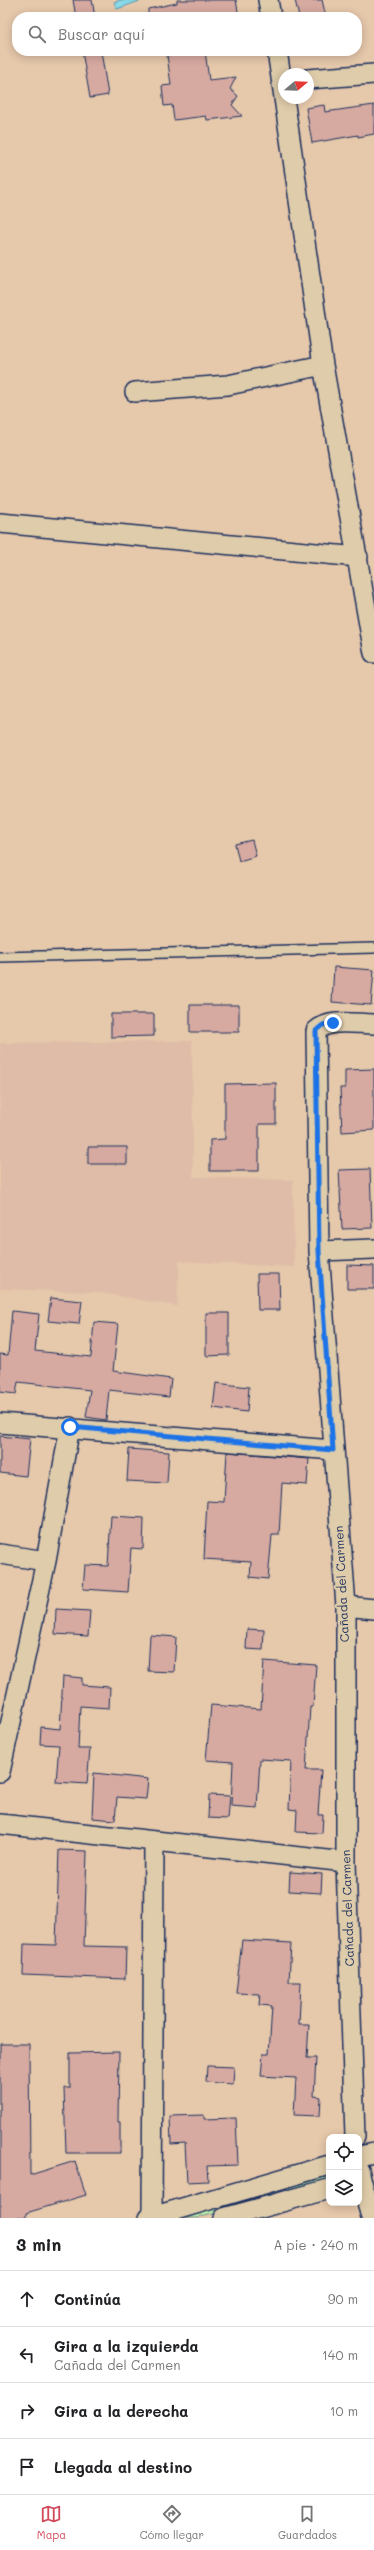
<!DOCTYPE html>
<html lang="es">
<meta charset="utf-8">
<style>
:root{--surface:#fff;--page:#f6f6f6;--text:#202124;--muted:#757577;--line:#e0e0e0;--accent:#d1495b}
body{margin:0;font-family:Mali,sans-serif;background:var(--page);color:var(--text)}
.controls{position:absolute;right:12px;bottom:12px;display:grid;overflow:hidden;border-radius:8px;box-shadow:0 2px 10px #0003}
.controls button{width:36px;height:36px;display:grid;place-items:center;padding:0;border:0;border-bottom:1px solid var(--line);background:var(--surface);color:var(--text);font:20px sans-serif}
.compass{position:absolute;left:278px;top:68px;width:36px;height:36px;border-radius:50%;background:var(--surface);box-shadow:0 2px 10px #0003;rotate:71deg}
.stop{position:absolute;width:12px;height:12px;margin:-9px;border:3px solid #1a73e8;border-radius:50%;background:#fff}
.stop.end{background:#1a73e8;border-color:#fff;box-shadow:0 1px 4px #0008}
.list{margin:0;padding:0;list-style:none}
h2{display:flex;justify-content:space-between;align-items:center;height:52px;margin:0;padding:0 16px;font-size:17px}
h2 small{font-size:13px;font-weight:400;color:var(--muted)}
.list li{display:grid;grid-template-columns:26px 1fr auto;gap:12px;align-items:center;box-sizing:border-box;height:56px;padding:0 16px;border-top:1px solid var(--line)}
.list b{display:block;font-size:15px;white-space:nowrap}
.list p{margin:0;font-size:13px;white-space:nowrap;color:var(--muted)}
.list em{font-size:13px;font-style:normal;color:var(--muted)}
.icon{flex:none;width:22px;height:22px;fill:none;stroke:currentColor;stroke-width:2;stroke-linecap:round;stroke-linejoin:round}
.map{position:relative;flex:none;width:374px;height:2218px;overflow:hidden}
.search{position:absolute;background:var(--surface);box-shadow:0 2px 10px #0003;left:12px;right:12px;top:12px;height:44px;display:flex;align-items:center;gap:10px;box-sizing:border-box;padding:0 14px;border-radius:16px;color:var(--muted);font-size:15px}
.sheet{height:276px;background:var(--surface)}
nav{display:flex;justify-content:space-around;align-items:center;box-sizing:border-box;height:56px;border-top:1px solid var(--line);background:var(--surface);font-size:11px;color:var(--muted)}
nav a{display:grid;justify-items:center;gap:2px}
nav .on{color:var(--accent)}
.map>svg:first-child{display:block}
.built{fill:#debca7}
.green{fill:#beedac;stroke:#6c8e85}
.water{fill:#89d9e7;stroke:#5d95b0}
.building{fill:#d7aaa1;stroke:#1b2f5e}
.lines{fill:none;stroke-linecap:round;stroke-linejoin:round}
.service-casing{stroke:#1b2f5e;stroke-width:12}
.minor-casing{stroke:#1b2f5e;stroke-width:22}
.service{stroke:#dfccaa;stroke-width:9}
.minor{stroke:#dfccaa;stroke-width:19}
.route{stroke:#1a73e8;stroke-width:5}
.labels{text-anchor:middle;stroke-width:4;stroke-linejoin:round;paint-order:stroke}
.street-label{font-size:12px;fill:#1b2f5e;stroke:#dfccaa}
</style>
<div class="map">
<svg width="374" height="2218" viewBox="0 0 374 2218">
<rect width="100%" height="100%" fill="#e6c8ab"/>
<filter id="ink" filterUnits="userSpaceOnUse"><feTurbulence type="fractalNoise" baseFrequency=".025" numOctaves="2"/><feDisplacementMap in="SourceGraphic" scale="8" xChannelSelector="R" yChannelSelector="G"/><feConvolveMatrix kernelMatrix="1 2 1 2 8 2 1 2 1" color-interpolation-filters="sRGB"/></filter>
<g filter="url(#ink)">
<path class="built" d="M 192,1041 L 193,1177 L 293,1180 L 294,1267 L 179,1261 L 177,1306 L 95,1292 L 0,1289 L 0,1043 Z"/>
<path class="green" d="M 329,2176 L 329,2181 L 198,2218 L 181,2218 Z"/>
<path class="water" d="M 121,0 L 140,0 L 140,1 L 117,9 L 114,2 Z"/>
<path class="building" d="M 73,0 L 92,0 L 95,17 L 76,17 Z
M 177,0 L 236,0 L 239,17 L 148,17 L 148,9 L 177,3 Z
M 295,0 L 322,0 L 326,17 L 299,17 Z
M 82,51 L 101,51 L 108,95 L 90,98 Z
M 195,51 L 205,51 L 209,80 L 236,77 L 230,89 L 238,96 L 232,105 L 242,116 L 207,120 L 206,116 L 174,120 L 172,105 L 164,106 L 162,86 L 171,85 L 167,55 Z
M 324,105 L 325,112 L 374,105 L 374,134 L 358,137 L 358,135 L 312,143 L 306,108 Z
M 252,840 L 256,856 L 239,861 L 235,844 Z
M 334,967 L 374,970 L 371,1005 L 332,1002 Z
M 190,1005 L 239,1005 L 239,1032 L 190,1032 Z
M 111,1014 L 154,1014 L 154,1036 L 111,1037 Z
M 374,1069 L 374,1130 L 342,1132 L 340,1088 L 345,1088 L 345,1070 Z
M 276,1083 L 276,1124 L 259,1124 L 259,1171 L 210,1171 L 210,1140 L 225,1139 L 225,1084 Z
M 88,1147 L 127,1147 L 127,1164 L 88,1164 Z
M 370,1169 L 372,1228 L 342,1229 L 339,1170 Z
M 347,1265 L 374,1266 L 374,1289 L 347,1289 Z
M 257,1274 L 279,1274 L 280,1310 L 258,1310 Z
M 51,1298 L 82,1301 L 79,1324 L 48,1321 Z
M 12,1311 L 39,1314 L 35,1351 L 91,1357 L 94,1322 L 118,1324 L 113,1371 L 171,1379 L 169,1397 L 109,1390 L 106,1420 L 86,1417 L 90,1390 L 18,1382 L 16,1394 L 0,1392 L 0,1354 L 8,1355 Z
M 206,1313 L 229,1313 L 229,1355 L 206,1356 Z
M 216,1383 L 249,1387 L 247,1412 L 213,1408 Z
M 0,1436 L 30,1439 L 26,1476 L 0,1473 Z
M 129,1449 L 169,1452 L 167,1483 L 127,1481 Z
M 227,1452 L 309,1459 L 307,1485 L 282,1483 L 279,1535 L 272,1535 L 268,1579 L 250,1577 L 251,1562 L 204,1559 L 207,1501 L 224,1502 Z
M 111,1516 L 144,1518 L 143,1549 L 131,1548 L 128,1592 L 83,1589 L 85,1565 L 108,1566 Z
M 56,1609 L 90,1611 L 88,1636 L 55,1634 Z
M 247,1629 L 264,1630 L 263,1650 L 246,1649 Z
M 150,1635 L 176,1637 L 174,1672 L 148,1671 Z
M 264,1661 L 316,1665 L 313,1707 L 310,1707 L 306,1770 L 321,1770 L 318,1815 L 323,1815 L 322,1833 L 296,1832 L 297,1810 L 289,1809 L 291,1761 L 260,1759 L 257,1808 L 231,1806 L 233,1762 L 206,1760 L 211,1705 L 261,1709 Z
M 63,1676 L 82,1678 L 82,1685 L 110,1687 L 109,1708 L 80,1706 L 78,1749 L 90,1749 L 87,1784 L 56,1782 L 59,1745 L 40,1744 L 41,1727 L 60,1729 Z
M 94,1773 L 148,1779 L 146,1799 L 117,1797 L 115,1820 L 92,1818 Z
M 209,1795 L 230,1796 L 228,1819 L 208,1818 Z
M 59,1850 L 87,1851 L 84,1946 L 126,1947 L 125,1979 L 23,1975 L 24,1944 L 56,1945 Z
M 290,1872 L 322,1874 L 321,1893 L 289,1891 Z
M 242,1940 L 291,1943 L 289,1982 L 301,1982 L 299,2024 L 309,2024 L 307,2058 L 316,2058 L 314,2096 L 321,2097 L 320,2116 L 294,2115 L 296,2078 L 261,2076 L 263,2054 L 269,2054 L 272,2006 L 259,2005 L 260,1994 L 236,1993 Z
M 0,2044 L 29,2044 L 30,2175 L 75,2161 L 86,2195 L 26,2213 L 26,2218 L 0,2218 Z
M 119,2052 L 118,2122 L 120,2122 L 120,2153 L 66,2153 L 64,2088 L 70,2088 L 70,2053 Z
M 207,2066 L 234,2067 L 233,2084 L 206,2082 Z
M 204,2115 L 204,2119 L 236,2118 L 238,2165 L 207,2166 L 208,2181 L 187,2182 L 185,2143 L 171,2144 L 170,2116 Z"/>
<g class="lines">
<g class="service-casing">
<path id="service" d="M 0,957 L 374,948"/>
</g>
<g class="minor-casing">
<path id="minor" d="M 268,0 L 271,17
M 277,51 L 284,97
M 308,79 L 374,74
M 284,98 L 323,365 L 374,653
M 135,392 L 228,385 L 323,365
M 0,523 L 358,557
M 319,1251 L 374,1249
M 0,1423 L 333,1450
M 0,1554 L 46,1561
M 346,1606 L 374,1609
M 0,1772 L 46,1561 L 70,1427
M 0,1824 L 346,1862
M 355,2137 L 346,1862 L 346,1606 L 319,1251 L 316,1031 C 330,1018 355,1024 374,1024
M 359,2156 L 374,2153
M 359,2170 L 371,2218
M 152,2217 L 154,1842
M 148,2218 L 329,2165
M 224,2218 L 329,2189"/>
</g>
<use href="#service" class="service"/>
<use href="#minor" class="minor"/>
</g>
</g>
<g class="lines" filter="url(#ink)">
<path class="route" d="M 70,1427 L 333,1450 L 319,1251 L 316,1031 L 323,1025 L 333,1023"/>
</g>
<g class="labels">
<g class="street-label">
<text transform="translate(342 1584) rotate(-93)" y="4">Cañada del Carmen</text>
<text transform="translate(348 1908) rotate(-92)" y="4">Cañada del Carmen</text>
</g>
</g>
</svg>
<div class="controls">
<button><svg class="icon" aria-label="locate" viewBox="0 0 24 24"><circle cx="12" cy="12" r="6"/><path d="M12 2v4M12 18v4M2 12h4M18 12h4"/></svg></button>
<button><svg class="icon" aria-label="layers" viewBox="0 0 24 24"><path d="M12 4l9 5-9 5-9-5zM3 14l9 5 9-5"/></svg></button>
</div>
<svg class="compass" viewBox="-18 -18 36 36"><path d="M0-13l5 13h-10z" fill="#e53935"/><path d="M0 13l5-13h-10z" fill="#757577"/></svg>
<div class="stop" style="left:70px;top:1427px"></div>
<div class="stop end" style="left:333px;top:1023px"></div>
<div class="search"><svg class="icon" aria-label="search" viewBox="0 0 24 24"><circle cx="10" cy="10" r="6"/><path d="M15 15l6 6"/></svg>Buscar aquí</div>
</div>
<section class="sheet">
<h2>3 min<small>A pie · 240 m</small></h2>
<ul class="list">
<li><svg class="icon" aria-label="ahead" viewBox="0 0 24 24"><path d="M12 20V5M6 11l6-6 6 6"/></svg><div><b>Continúa</b></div><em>90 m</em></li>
<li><svg class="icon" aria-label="left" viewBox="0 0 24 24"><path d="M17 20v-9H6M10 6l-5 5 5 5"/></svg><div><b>Gira a la izquierda</b><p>Cañada del Carmen</p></div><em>140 m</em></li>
<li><svg class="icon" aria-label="right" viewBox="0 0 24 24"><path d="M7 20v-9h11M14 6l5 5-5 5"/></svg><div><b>Gira a la derecha</b></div><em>10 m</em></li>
<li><svg class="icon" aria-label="arrive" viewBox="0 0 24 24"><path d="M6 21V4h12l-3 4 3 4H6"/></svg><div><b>Llegada al destino</b></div></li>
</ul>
</section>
<nav>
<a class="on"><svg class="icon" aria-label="map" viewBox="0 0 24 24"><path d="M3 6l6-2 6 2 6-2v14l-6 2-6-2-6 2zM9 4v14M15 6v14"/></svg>Mapa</a>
<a><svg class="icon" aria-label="directions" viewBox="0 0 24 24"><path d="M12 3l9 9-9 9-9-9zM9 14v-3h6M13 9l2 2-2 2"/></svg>Cómo llegar</a>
<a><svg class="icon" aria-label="saved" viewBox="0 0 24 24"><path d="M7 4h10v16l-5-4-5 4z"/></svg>Guardados</a>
</nav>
